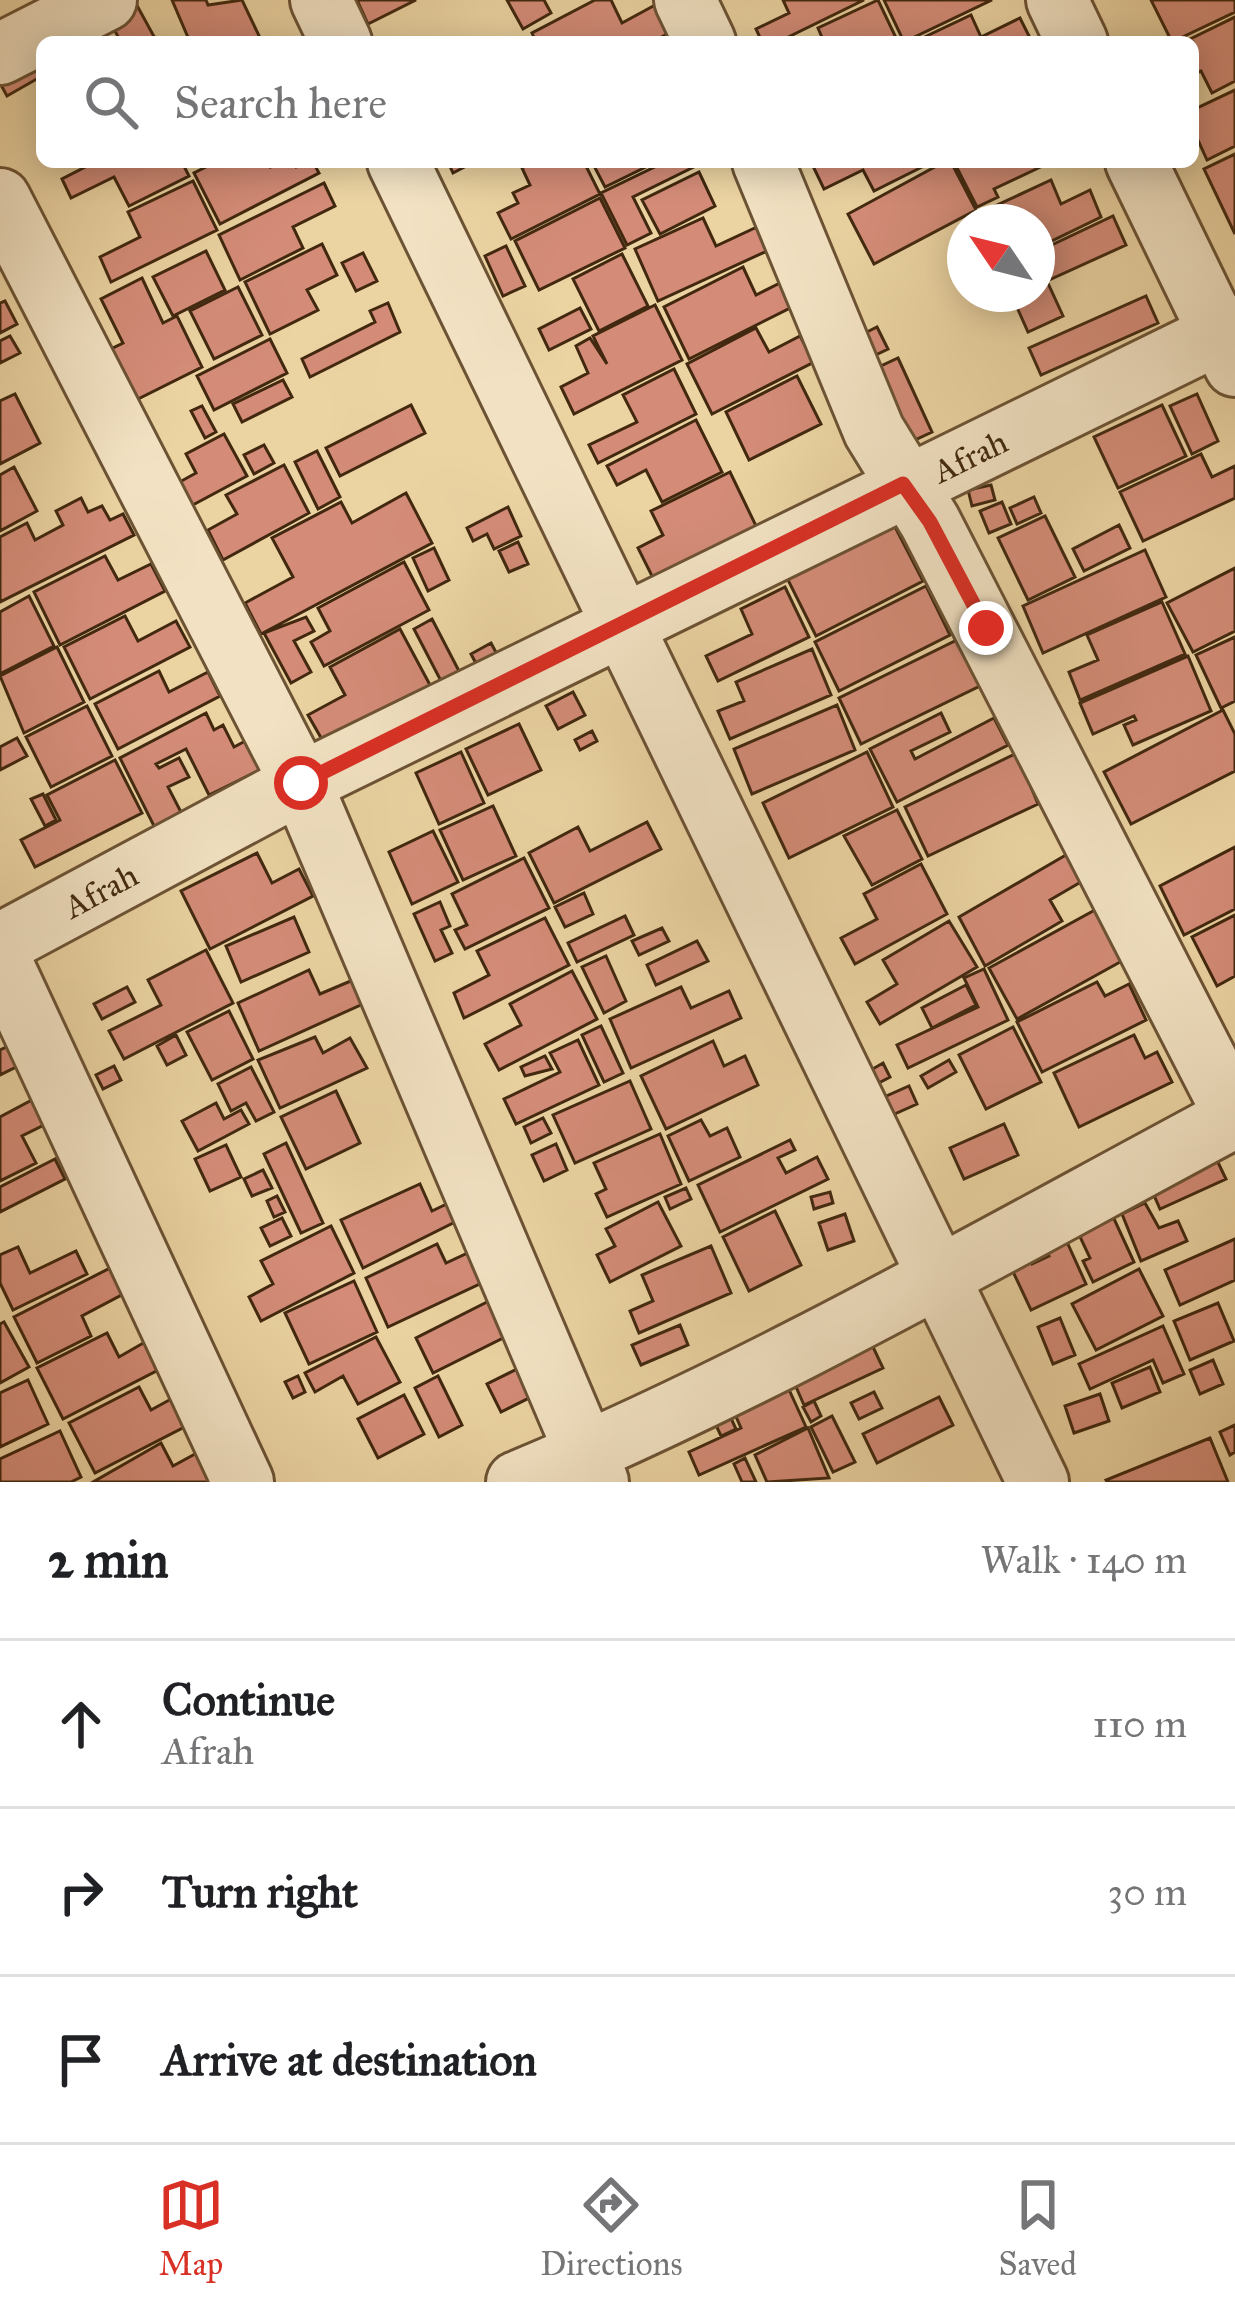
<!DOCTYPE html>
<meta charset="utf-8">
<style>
:root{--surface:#fff;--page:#f6f6f6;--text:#202124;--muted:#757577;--line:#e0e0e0;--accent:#d93025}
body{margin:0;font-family:"IM FELL Great Primer",serif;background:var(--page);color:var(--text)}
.compass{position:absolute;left:947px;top:204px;width:108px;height:108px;border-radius:50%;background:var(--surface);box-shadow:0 6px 30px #0003;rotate:305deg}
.stop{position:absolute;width:36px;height:36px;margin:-27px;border:9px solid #d93025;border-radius:50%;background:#fff}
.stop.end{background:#d93025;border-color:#fff;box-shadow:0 3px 12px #0008}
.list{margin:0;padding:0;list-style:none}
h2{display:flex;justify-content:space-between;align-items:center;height:156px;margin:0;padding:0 48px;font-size:51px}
h2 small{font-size:39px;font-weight:400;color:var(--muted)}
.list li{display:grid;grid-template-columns:78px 1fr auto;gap:36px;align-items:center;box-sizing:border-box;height:168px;padding:0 48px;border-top:3px solid var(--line)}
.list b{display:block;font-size:45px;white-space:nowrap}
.list p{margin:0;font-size:39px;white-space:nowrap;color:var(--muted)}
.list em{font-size:39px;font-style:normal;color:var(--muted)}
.icon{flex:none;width:66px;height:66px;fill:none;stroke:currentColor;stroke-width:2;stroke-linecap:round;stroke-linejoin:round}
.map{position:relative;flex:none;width:1235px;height:1482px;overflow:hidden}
.search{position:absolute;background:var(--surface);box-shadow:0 6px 30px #0003;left:36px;right:36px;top:36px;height:132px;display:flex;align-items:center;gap:30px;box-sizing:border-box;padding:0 42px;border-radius:18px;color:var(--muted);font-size:45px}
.sheet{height:660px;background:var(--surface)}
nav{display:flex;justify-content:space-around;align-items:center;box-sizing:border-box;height:168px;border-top:3px solid var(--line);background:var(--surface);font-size:33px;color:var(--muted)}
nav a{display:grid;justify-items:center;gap:6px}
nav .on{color:var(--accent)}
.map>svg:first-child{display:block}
.building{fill:#d48c78;stroke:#41280f;stroke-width:3}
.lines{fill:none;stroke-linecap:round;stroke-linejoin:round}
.minor-casing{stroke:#6c5334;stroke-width:66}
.minor{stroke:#f2e2c3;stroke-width:60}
.route{stroke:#d93025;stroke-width:15}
.labels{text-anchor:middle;stroke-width:10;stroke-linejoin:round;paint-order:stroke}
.street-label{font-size:33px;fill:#41280f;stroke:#f2e2c3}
</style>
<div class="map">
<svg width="1235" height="1482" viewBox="0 0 1235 1482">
<rect width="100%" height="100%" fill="#ebd3a2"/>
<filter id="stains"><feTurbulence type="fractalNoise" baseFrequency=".00167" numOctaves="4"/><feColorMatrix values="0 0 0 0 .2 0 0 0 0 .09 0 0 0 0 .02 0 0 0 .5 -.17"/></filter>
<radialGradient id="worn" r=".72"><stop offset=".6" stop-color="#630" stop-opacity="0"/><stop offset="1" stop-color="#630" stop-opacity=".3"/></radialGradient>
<path class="building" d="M 134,0 L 157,42 L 121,42 L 105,13 Z
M 172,0 L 206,0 L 208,5 L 242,0 L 262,42 L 190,42 Z
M 357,0 L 416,0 L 368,24 Z
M 507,0 L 544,0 L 551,13 L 523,29 Z
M 595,0 L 611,0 L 622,23 L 657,4 L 671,32 L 652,42 L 536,42 L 532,33 Z
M 783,0 L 864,0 L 778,42 L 762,42 L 756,29 L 789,13 Z
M 878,0 L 898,42 L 824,42 L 818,28 Z
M 884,0 L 992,0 L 904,42 Z
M 1151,0 L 1235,0 L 1235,12 L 1172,42 Z
M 971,15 L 981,37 L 1020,18 L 1032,42 L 914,42 Z
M 1235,17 L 1235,81 L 1212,93 L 1201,71 L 1193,75 L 1193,42 L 1184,42 Z
M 42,45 L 42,76 L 7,96 L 0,83 Z
M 1235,90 L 1235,146 L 1207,160 L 1193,129 L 1193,110 Z
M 1235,154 L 1235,234 L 1204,169 Z
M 95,162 L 182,162 L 189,176 L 129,206 L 114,177 L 71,198 L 62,179 Z
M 216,162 L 267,162 L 270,167 L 293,162 L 296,167 L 313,162 L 319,173 L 220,224 L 194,173 Z
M 448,162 L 474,162 L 453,173 Z
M 535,162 L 584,162 L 600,194 L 511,239 L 498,213 L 518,203 L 513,193 L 530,185 L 522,168 Z
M 592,162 L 656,162 L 605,187 Z
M 665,162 L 704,162 L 633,197 L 651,233 L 627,245 L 601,193 Z
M 811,162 L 932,162 L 874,191 L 863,170 L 824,189 Z
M 944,162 L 951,162 L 976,210 L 874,264 L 848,214 Z
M 954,162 L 1051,162 L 994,189 L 998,197 L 977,207 Z
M 699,172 L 715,206 L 660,234 L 642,200 Z
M 1051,180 L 1061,204 L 1090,190 L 1101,217 L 1037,248 L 1037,222 L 987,222 L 982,212 Z
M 193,181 L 217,230 L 111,282 L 100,257 L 140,237 L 128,212 Z
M 324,183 L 335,206 L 293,227 L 303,248 L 240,280 L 219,235 Z
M 600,198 L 625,248 L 539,290 L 515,241 Z
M 1113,216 L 1126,245 L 1047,281 L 1063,316 L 1028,332 L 1011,294 L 1037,294 L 1037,252 Z
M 703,218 L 716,246 L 757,227 L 767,251 L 658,301 L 635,249 Z
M 322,244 L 337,275 L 307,290 L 318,310 L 270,334 L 245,282 Z
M 506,246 L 525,286 L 503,296 L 485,256 Z
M 206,251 L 225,290 L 173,316 L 153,277 Z
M 363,253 L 377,281 L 356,291 L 342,263 Z
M 622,254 L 648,306 L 599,331 L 573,279 Z
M 743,267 L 756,295 L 782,282 L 794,306 L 689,359 L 664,307 Z
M 142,278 L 163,323 L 177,316 L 202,367 L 136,400 L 111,349 L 123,343 L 101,299 Z
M 238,287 L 262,335 L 214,359 L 190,311 Z
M 1146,296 L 1158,323 L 1041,375 L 1029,348 Z
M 5,301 L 17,324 L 0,333 L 0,303 Z
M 388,303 L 400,332 L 310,377 L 302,359 L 375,322 L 370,311 Z
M 655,305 L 682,360 L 574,414 L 561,387 L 588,373 L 576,346 L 590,338 L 607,364 L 593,336 Z
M 580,308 L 591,329 L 549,350 L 539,329 Z
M 877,327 L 888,349 L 863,361 L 853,339 Z
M 756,328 L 769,352 L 800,336 L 814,362 L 712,414 L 687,364 Z
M 10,336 L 20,353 L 0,363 L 0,341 Z
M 270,339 L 287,373 L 214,410 L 197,376 Z
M 898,358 L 932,432 L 902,446 L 868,372 Z
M 674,369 L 696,414 L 598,463 L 589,445 L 637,422 L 623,395 Z
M 797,376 L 821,424 L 749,460 L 726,412 Z
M 283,380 L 292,397 L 242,422 L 233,404 Z
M 15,394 L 40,443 L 0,464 L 0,401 Z
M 1197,394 L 1218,441 L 1192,454 L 1170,406 Z
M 411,405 L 425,433 L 340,476 L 326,448 Z
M 1162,405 L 1186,456 L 1118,488 L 1094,437 Z
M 202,406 L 216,432 L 205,438 L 191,411 Z
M 696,420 L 722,472 L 662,502 L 646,470 L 617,485 L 607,466 Z
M 224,434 L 247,476 L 189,507 L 176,484 L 196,473 L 186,454 Z
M 264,445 L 274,463 L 254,474 L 244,455 Z
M 317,451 L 340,497 L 318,509 L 295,462 Z
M 1201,454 L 1212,477 L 1235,466 L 1235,498 L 1143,541 L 1120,492 Z
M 284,465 L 309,513 L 223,560 L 208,530 L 237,514 L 226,495 Z
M 14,467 L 37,511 L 0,531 L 0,475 Z
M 730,472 L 758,530 L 655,582 L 638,548 L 663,535 L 651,511 Z
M 991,485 L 995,500 L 972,506 L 968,490 Z
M 406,493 L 432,543 L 261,634 L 245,603 L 293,577 L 272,538 L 341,502 L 352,523 Z
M 1034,497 L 1041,513 L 1017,524 L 1010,508 Z
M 81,498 L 88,512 L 102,506 L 110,520 L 123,514 L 134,535 L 0,602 L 0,537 L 27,523 L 35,540 L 63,525 L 56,511 Z
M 1002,502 L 1011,524 L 989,533 L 980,511 Z
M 508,507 L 521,536 L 494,549 L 487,534 L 473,541 L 467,528 Z
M 1045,516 L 1075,577 L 1028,600 L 998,538 Z
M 893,523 L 923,581 L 816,636 L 787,578 Z
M 1119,525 L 1130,548 L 1084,571 L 1073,549 Z
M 518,542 L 528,564 L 509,572 L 499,551 Z
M 434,548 L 449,580 L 428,591 L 413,558 Z
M 1145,550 L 1166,597 L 1043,653 L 1023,606 Z
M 105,556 L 118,580 L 151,564 L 165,591 L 60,645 L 34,592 Z
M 404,562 L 429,610 L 324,666 L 311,642 L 330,631 L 318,608 Z
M 1235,568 L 1235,631 L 1193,652 L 1167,603 Z
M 926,586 L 950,635 L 839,691 L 815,642 Z
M 785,587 L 809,637 L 718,681 L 706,656 L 752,634 L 741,609 Z
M 29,596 L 54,646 L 0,674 L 0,612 Z
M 1162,602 L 1185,654 L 1080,700 L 1069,672 L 1098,660 L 1087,635 Z
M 125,616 L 138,641 L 176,621 L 190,647 L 90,699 L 64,647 Z
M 306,617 L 314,631 L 294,641 L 311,672 L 291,683 L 264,633 Z
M 432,619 L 460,673 L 442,683 L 414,629 Z
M 400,629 L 430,685 L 324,743 L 308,715 L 345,695 L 330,667 Z
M 963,637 L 986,683 L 861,744 L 839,698 Z
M 1235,637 L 1235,701 L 1221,708 L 1196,655 Z
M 491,643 L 507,673 L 487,684 L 471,654 Z
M 57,647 L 84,702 L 24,733 L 0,676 Z
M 812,649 L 831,695 L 730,739 L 718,711 L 744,701 L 736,682 Z
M 1188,656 L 1211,711 L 1133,745 L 1124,725 L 1136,720 L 1134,716 L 1093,734 L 1080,703 Z
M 159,671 L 169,692 L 208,672 L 220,696 L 118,749 L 95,704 Z
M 573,692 L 585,715 L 558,729 L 546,706 Z
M 837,705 L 855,750 L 752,794 L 734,749 Z
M 87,706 L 112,756 L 51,787 L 26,737 Z
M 1223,710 L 1235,734 L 1235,771 L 1131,824 L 1104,772 Z
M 206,713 L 214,730 L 223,725 L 234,747 L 251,738 L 266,767 L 209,795 L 186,749 L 156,764 L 159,768 L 179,758 L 189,777 L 168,787 L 182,814 L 155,828 L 120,758 Z
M 941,713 L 950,732 L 911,751 L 915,759 L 994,718 L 1008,745 L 897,802 L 870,749 Z
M 519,724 L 541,770 L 488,795 L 466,749 Z
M 592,731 L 597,741 L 580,750 L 575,740 Z
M 17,738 L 27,756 L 0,770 L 0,747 Z
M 461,752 L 484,803 L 439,824 L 416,773 Z
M 867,752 L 893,807 L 789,858 L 763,803 Z
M 1017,753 L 1038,804 L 928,856 L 905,807 Z
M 115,760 L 142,813 L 35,867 L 21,840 L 60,820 L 47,795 Z
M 43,794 L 56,820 L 45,826 L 31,799 Z
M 493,806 L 516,856 L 463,880 L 440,830 Z
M 897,810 L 922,859 L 872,885 L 844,836 Z
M 647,822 L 661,849 L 554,903 L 529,853 L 578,827 L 590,851 Z
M 433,831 L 458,882 L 412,904 L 389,852 Z
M 1235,847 L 1235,909 L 1184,935 L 1160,886 Z
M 1071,852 L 1086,879 L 1050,900 L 1062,921 L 985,966 L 959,917 Z
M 257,853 L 272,883 L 299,869 L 313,896 L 210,949 L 181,891 Z
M 524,858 L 549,908 L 465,949 L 455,930 L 467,925 L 452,894 Z
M 921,864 L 947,914 L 855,964 L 841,938 L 877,919 L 864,894 Z
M 584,893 L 593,914 L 565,927 L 555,907 Z
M 440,902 L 450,926 L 441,930 L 452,953 L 435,961 L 414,914 Z
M 1104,905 L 1131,956 L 1017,1019 L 989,968 Z
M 1235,915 L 1235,976 L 1217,986 L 1192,937 Z
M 625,916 L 634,935 L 577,962 L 568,943 Z
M 294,917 L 309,952 L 241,982 L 226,946 Z
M 545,918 L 569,965 L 464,1018 L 454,993 L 489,975 L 477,951 Z
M 949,921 L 977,967 L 880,1024 L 867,1002 L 897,984 L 883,960 Z
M 662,928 L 669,941 L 639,955 L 632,941 Z
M 697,941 L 708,961 L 656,985 L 647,965 Z
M 206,950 L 233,1003 L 124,1059 L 109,1031 L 161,1005 L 148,980 Z
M 606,956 L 626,1001 L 604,1013 L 582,967 Z
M 984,969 L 1008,1020 L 908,1068 L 897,1045 L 978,1007 L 964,978 Z
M 309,970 L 320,994 L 353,980 L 365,1003 L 259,1051 L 238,1003 Z
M 572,971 L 597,1019 L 499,1070 L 485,1044 L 521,1025 L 510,1004 Z
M 1097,982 L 1105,996 L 1129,984 L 1146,1020 L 1042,1072 L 1017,1022 Z
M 966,985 L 976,1005 L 932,1028 L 922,1008 Z
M 127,987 L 135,1002 L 102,1019 L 94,1004 Z
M 681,987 L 691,1008 L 729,991 L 741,1018 L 631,1068 L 610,1019 Z
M 229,1011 L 253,1059 L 212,1080 L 187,1032 Z
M 601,1026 L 623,1073 L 604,1082 L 582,1035 Z
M 1013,1027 L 1041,1082 L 986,1109 L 959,1055 Z
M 176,1035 L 186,1055 L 167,1065 L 157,1046 Z
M 1134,1035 L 1145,1058 L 1157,1052 L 1172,1082 L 1079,1127 L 1054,1073 Z
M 315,1037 L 323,1053 L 350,1038 L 367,1068 L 280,1108 L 258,1060 Z
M 578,1040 L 599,1085 L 516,1124 L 504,1099 L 560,1072 L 550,1053 Z
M 713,1041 L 724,1066 L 745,1056 L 758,1085 L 666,1129 L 641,1076 Z
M 9,1046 L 18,1066 L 0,1075 L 0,1050 Z
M 545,1056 L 552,1069 L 525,1076 L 521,1067 Z
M 949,1060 L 956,1072 L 928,1088 L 921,1076 Z
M 883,1063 L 890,1077 L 871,1087 L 864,1074 Z
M 114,1066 L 121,1080 L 103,1089 L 96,1075 Z
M 251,1067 L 274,1112 L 256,1121 L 246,1103 L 231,1111 L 218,1084 Z
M 630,1081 L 651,1129 L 575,1163 L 553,1115 Z
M 909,1086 L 917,1104 L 890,1116 L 882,1098 Z
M 336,1091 L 360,1143 L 306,1169 L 281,1117 Z
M 45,1093 L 58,1118 L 22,1136 L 36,1163 L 0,1181 L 0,1117 Z
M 216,1103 L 224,1119 L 241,1110 L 249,1124 L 198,1151 L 182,1121 Z
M 543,1118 L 551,1133 L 531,1143 L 524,1127 Z
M 701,1120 L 710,1136 L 727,1128 L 740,1157 L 689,1181 L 668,1136 Z
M 1004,1124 L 1018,1155 L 964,1179 L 950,1148 Z
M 660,1134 L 681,1184 L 607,1217 L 596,1194 L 606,1189 L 594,1163 Z
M 790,1140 L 795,1150 L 778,1158 L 786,1173 L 817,1157 L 828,1179 L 720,1232 L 698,1185 Z
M 286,1143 L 323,1223 L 301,1233 L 264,1154 Z
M 556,1144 L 567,1170 L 544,1181 L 532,1155 Z
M 226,1145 L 241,1177 L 210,1191 L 195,1159 Z
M 1214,1154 L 1226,1179 L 1160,1209 L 1149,1184 Z
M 55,1159 L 65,1179 L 0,1212 L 0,1187 Z
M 263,1170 L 272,1188 L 252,1196 L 244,1179 Z
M 420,1184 L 432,1211 L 459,1198 L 465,1217 L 363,1268 L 341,1220 Z
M 686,1188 L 691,1199 L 670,1209 L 665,1197 Z
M 830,1192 L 833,1203 L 814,1209 L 811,1197 Z
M 277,1196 L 285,1212 L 274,1217 L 267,1201 Z
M 658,1202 L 681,1246 L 610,1282 L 597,1255 L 615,1246 L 606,1229 Z
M 1145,1203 L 1159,1228 L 1178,1221 L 1187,1241 L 1141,1261 L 1122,1214 Z
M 1109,1208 L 1134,1262 L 1093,1282 L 1083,1261 L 1090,1258 L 1074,1224 Z
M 775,1211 L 801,1265 L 749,1291 L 723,1237 Z
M 845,1214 L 854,1241 L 828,1250 L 819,1223 Z
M 282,1218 L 291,1236 L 270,1246 L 261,1228 Z
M 331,1226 L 354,1273 L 261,1321 L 249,1297 L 273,1284 L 261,1261 Z
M 1062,1231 L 1086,1284 L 1031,1310 L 1008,1261 L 1027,1253 L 1032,1264 L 1049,1256 L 1042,1241 Z
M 1235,1239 L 1235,1280 L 1180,1305 L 1165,1270 Z
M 437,1244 L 446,1263 L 472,1251 L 486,1281 L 388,1327 L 366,1278 Z
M 711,1246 L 731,1293 L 639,1333 L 630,1311 L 653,1301 L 642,1275 Z
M 18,1247 L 30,1273 L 76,1251 L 87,1274 L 13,1310 L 0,1283 L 0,1255 Z
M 116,1265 L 129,1291 L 82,1316 L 91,1336 L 37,1363 L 14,1317 Z
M 1139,1269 L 1163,1316 L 1096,1350 L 1072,1304 Z
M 354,1281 L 377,1332 L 309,1364 L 285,1313 Z
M 491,1300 L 509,1335 L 433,1373 L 416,1338 Z
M 1218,1303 L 1234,1341 L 1190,1360 L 1174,1321 Z
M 1060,1318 L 1075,1355 L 1053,1364 L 1038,1327 Z
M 4,1322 L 29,1367 L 0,1383 L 0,1324 Z
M 680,1325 L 688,1345 L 641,1365 L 632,1345 Z
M 1163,1326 L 1184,1374 L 1163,1383 L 1153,1360 L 1090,1389 L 1079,1364 Z
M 864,1328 L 883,1368 L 804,1405 L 786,1364 Z
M 107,1333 L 119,1357 L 152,1338 L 166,1366 L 63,1419 L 37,1368 Z
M 376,1337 L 400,1382 L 358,1404 L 343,1376 L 315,1392 L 305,1373 Z
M 1213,1360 L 1223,1384 L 1200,1394 L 1190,1370 Z
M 527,1364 L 541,1392 L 501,1412 L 487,1384 Z
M 1150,1367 L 1160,1392 L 1122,1408 L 1112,1383 Z
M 781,1372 L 806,1427 L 699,1475 L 689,1452 L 741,1428 L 727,1396 Z
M 298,1376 L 305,1392 L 293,1398 L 285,1382 Z
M 438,1376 L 462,1425 L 439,1437 L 415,1388 Z
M 28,1380 L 48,1424 L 0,1447 L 0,1393 Z
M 139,1387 L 151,1410 L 184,1392 L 198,1420 L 95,1473 L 69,1423 Z
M 874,1392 L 882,1408 L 859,1419 L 851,1403 Z
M 1100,1394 L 1109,1421 L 1074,1433 L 1065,1406 Z
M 404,1395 L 424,1434 L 378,1458 L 358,1419 Z
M 939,1397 L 953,1425 L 877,1463 L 863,1434 Z
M 723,1401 L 736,1429 L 721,1436 L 708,1408 Z
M 814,1401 L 821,1416 L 811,1422 L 803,1407 Z
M 832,1416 L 855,1462 L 833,1472 L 811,1427 Z
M 1235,1425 L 1235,1452 L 1230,1455 L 1220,1432 Z
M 808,1428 L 829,1478 L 767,1482 L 755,1455 Z
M 60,1431 L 81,1477 L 71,1482 L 0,1482 L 0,1459 Z
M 1210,1438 L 1228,1482 L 1107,1482 L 1106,1480 Z
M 161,1443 L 173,1466 L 206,1448 L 220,1476 L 208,1482 L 93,1482 Z
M 745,1458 L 756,1482 L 742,1482 L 734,1464 Z"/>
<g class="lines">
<g class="minor-casing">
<g id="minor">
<path d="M 321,0 L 341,42"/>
<path d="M 685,0 L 705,42"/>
<path d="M 1057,0 L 1077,42"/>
<path d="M 0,54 L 106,0"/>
<path d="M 398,162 L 1038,1482"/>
<path d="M 763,162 L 874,431 L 930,522 L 1235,1116"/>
<path d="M 1136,162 L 1235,366"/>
<path d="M 0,199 L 301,783 L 598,1482"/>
<path id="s1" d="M 0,944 L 301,783 L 1235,326"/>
<path d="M 0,959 L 243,1482"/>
<path d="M 517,1482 C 764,1379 999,1243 1235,1117"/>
</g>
</g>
<use href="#minor" class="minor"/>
</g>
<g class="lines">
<path class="route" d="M 301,783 L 903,484 L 930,522 L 986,628"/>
</g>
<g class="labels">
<g class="street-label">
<text dy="12" stroke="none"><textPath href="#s1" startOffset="1086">Afrah</textPath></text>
<text dy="12" stroke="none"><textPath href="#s1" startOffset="114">Afrah</textPath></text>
</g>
</g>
<rect width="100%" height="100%" filter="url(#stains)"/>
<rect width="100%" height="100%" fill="url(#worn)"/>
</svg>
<svg class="compass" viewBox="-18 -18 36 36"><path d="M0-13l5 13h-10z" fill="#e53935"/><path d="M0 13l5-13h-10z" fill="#757577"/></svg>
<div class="stop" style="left:301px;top:783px"></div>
<div class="stop end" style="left:986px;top:628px"></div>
<div class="search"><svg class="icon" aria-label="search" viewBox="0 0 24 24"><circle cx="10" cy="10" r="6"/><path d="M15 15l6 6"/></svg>Search here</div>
</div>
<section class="sheet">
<h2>2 min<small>Walk · 140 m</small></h2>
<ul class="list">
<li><svg class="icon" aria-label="ahead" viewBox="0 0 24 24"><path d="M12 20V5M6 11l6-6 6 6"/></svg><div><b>Continue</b><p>Afrah</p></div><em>110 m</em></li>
<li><svg class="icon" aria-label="right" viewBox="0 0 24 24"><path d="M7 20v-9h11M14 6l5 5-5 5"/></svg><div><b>Turn right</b></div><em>30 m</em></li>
<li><svg class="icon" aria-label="arrive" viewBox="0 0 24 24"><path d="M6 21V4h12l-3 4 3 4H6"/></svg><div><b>Arrive at destination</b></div></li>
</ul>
</section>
<nav>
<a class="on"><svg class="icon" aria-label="map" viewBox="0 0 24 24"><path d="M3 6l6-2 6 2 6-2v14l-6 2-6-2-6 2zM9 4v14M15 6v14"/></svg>Map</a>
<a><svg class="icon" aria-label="directions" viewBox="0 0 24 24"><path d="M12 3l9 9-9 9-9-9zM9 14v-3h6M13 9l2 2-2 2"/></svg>Directions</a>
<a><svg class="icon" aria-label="saved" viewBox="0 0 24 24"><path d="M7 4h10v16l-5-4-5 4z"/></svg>Saved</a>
</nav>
